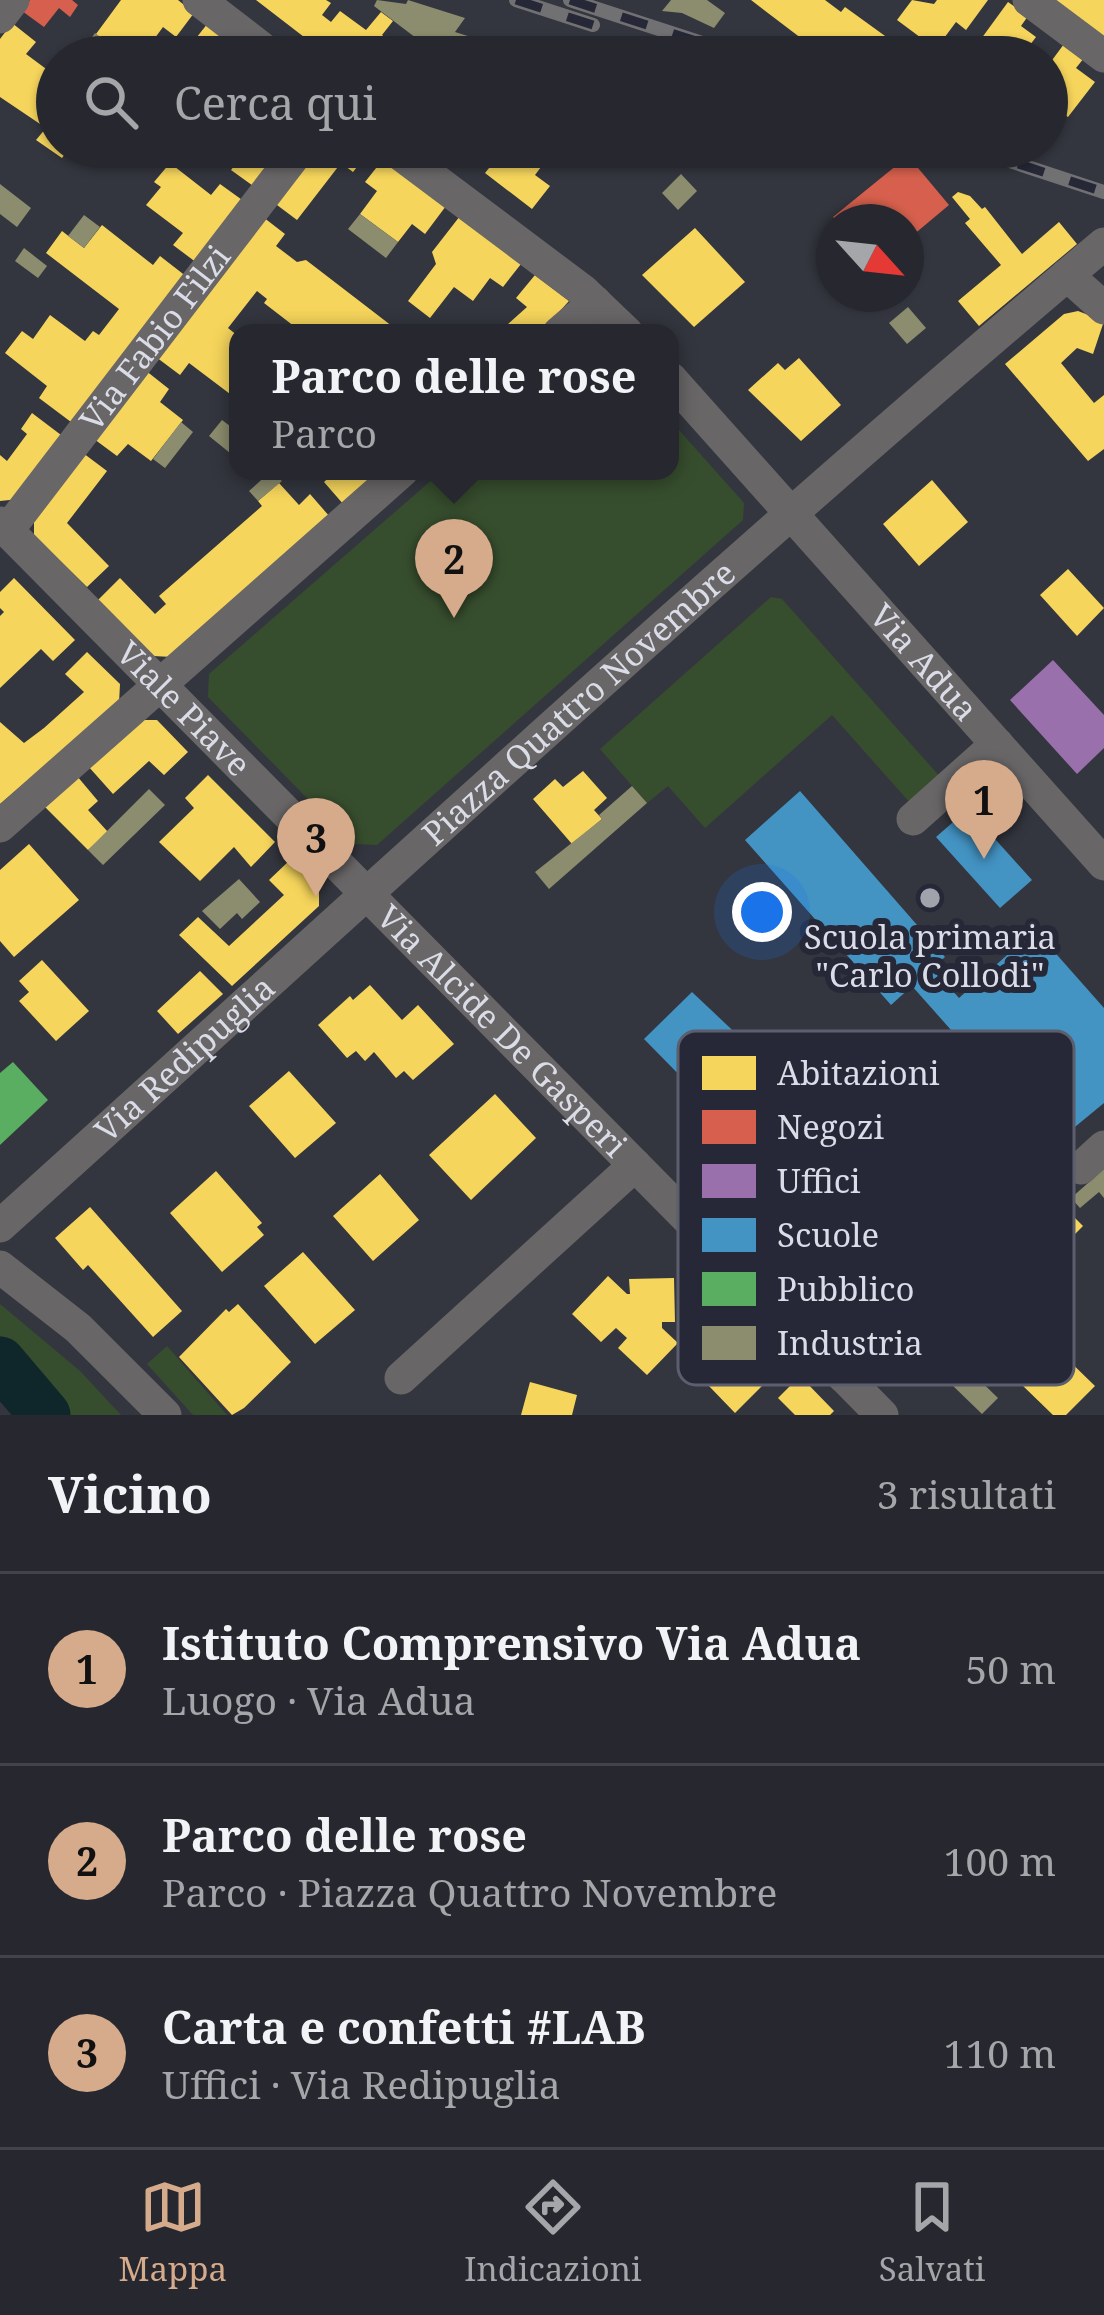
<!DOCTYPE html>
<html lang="it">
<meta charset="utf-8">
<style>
:root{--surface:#27282f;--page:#33343b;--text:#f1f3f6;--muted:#a4a6aa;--line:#43444b;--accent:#d6ab8b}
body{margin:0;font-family:"Noto Serif",serif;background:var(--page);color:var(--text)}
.compass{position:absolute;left:816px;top:204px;width:108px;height:108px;border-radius:50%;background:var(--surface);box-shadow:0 3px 9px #0004;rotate:117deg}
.you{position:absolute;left:762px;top:912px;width:42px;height:42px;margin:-30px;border:9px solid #fff;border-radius:50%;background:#1a73e8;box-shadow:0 0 0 18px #1a73e833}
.badge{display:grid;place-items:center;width:78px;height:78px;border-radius:50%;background:var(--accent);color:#111;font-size:39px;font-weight:700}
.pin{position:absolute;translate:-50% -99px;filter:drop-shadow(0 3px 6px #0008)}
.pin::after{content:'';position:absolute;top:63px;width:42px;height:36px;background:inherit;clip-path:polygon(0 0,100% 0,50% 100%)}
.popup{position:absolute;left:229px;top:324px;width:450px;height:156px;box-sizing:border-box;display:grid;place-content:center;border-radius:24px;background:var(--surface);filter:drop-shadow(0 3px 9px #0005);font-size:39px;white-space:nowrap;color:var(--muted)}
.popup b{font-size:45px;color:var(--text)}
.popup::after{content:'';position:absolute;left:50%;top:100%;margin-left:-24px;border:24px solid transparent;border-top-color:var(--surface)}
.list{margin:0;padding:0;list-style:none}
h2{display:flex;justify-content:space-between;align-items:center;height:156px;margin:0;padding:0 48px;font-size:51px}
h2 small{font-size:39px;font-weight:400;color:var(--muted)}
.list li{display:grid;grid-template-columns:78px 1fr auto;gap:36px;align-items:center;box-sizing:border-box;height:192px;padding:0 48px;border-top:3px solid var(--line)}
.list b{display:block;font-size:45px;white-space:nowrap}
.list p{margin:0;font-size:39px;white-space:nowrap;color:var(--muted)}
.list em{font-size:39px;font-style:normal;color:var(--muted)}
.icon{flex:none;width:66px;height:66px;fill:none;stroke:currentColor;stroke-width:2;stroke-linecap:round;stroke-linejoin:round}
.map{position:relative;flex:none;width:1104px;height:1415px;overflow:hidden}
.search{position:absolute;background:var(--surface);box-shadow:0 3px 9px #0004;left:36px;right:36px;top:36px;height:132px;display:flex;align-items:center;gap:30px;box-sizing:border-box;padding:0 42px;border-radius:66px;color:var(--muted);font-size:45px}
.sheet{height:732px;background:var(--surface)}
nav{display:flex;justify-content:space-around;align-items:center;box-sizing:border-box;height:168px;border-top:3px solid var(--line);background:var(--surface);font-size:33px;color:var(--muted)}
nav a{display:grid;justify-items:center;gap:6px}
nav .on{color:var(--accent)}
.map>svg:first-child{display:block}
.green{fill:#374e2e}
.homes{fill:#f6d55c}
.shops{fill:#d6604d}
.offices{fill:#9970ab}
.schools{fill:#4393c3;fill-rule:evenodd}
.public{fill:#5aae61}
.industry{fill:#8c8c6e}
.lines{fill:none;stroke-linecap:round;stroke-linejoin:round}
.river{stroke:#0f272a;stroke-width:51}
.minor{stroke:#696667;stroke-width:33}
.rail-casing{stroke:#717173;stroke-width:14}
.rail{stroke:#262838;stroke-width:9;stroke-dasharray:27;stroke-linecap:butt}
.poi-dot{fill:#a0a2ac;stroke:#262838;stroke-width:4.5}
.labels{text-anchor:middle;stroke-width:12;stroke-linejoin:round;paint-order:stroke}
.street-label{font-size:33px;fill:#dadce7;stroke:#262838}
.poi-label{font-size:33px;fill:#dadce7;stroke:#262838}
.key{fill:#262838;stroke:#5c5e6d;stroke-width:3}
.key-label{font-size:33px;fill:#dadce7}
</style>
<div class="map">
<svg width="1104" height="1415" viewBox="0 0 1104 1415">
<rect width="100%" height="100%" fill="#34363f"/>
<path class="green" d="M 670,420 L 744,503 L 743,520 L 377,845 L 352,844 L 208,697 L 209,674 L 442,471 L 670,471 Z
M 771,597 L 782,599 L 942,779 L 912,805 L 832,715 L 705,828 L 668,786 L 647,803 L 600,749 Z
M 0,1304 L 80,1371 L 121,1415 L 64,1415 L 0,1347 Z
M 167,1346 L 227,1415 L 193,1415 L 147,1364 Z"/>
<path class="homes" d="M 121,0 L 178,0 L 194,13 L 176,37 L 163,27 L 141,57 L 126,57 L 96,34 Z
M 256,0 L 326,0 L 331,3 L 322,15 L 331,22 L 340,11 L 366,30 L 381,12 L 393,21 L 382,35 L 410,57 L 330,57 Z
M 751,0 L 825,0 L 841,12 L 845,7 L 892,41 L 880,57 L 842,57 L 814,48 Z
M 912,0 L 934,4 L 937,0 L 988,0 L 966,30 L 956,22 L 936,49 L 897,20 Z
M 1054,0 L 1104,0 L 1104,38 Z
M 1008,2 L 1028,16 L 1021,26 L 1036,37 L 1021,57 L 983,57 L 973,50 Z
M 12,23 L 36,42 L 26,54 L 57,77 L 57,147 L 70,147 L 62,158 L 36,140 L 46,128 L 0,97 L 0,39 Z
M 208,23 L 251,57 L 201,57 L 189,47 Z
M 1064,44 L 1084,58 L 1076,68 L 1095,82 L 1068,117 L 1047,102 L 1047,67 Z
M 230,147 L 289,147 L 256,188 L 231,170 L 242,156 Z
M 316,147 L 373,147 L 353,172 L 341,163 L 297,220 L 273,202 Z
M 506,147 L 531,147 L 547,159 L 535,175 L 550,186 L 532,209 L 485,173 Z
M 384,158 L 446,206 L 425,234 L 412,224 L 398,242 L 360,214 L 377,191 L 365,182 Z
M 170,163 L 211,195 L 220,184 L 245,202 L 197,263 L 173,245 L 183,233 L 146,205 L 161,187 L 154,182 Z
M 958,192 L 970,196 L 982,209 L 985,207 L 1022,254 L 1059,222 L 1077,244 L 979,326 L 958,301 L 1001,265 L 965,223 L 970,219 L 952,197 Z
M 460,216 L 521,264 L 503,287 L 490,278 L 473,301 L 454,287 L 430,318 L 408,301 L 436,264 L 432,252 Z
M 263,217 L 285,234 L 276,246 L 297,262 L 306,260 L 401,333 L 297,333 L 299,330 L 264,303 L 267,299 L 257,291 L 228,328 L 238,336 L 238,400 L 189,363 L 180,375 L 156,357 Z
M 102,225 L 153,265 L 160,256 L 187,277 L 75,425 L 39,398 L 47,386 L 5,353 L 22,331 L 33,339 L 50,315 L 85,341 L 93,331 L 99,335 L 119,309 L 46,253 L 62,231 L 84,248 Z
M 695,228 L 745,282 L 694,327 L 642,275 Z
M 535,275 L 569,301 L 540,333 L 498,333 L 527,307 L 516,298 Z
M 1078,311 L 1104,321 L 1093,354 L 1077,348 L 1061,363 L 1094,403 L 1104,395 L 1104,449 L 1088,461 L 1005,364 L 1064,314 Z
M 799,358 L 841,405 L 801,441 L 748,390 L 778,363 L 785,370 Z
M 145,370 L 169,389 L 160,402 L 183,420 L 151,461 L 128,444 L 117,456 L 94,439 Z
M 32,413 L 65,438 L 19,499 L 0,501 L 0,455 L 7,461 L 27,434 L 21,429 Z
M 83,453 L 107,471 L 67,523 L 109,566 L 87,587 L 34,535 L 34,517 Z
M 336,471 L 383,471 L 344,505 L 324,482 Z
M 932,480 L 968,522 L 919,566 L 883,524 Z
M 279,483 L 299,505 L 310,494 L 330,517 L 172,657 L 153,656 L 98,600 L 120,578 L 155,614 L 166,604 L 159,596 L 262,506 L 258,501 Z
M 1068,569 L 1104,608 L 1077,636 L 1040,595 Z
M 14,578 L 75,640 L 53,661 L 41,649 L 0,688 L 0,616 L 4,612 L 0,608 L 0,592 Z
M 87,652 L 120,684 L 119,703 L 0,804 L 0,722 L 24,743 L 44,728 L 84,692 L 65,674 Z
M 139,720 L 157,720 L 188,752 L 164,775 L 149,761 L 113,794 L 88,766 Z
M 583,771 L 607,798 L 594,810 L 602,819 L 572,844 L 533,799 L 555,779 L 563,787 Z
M 208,775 L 275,842 L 251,867 L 234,847 L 200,881 L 159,842 L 194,808 L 185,798 Z
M 77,776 L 98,801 L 88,810 L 108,832 L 88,850 L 44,806 Z
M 29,844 L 79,900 L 14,957 L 0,941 L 0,870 Z
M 290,860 L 319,887 L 319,906 L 232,986 L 179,935 L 198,917 L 229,946 L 284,895 L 269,880 Z
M 42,960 L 89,1011 L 56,1041 L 19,1001 L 29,992 L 19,981 Z
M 200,971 L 223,994 L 178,1034 L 157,1011 Z
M 370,985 L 402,1020 L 418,1005 L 454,1044 L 413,1080 L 404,1071 L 396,1078 L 374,1052 L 365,1061 L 356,1051 L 347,1058 L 318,1025 L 350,996 L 353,1000 Z
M 289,1071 L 336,1123 L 295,1158 L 249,1106 Z
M 495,1094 L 536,1138 L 471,1200 L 429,1155 Z
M 216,1171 L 262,1223 L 257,1227 L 264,1235 L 222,1272 L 170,1213 Z
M 380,1174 L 419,1220 L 373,1261 L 333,1216 Z
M 1063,1206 L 1083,1226 L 1070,1239 L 1050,1218 Z
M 90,1207 L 182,1311 L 153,1337 L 88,1265 L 83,1270 L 55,1238 Z
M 303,1252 L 355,1310 L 315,1344 L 264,1286 Z
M 608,1276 L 627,1294 L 630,1294 L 629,1279 L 674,1278 L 675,1322 L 662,1322 L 662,1328 L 678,1343 L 647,1375 L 618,1348 L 627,1338 L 616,1328 L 601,1342 L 572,1314 Z
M 990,1285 L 1031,1324 L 999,1356 L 958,1317 Z
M 238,1304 L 291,1362 L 244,1408 L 232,1415 L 179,1357 L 226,1309 L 229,1312 Z
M 748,1345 L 775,1373 L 735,1413 L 708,1385 Z
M 1058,1350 L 1095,1386 L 1066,1415 L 1053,1415 L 1022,1385 Z
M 800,1376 L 834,1411 L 830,1415 L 795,1415 L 778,1398 Z
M 530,1382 L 577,1395 L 572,1415 L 521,1415 Z"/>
<path class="shops" d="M 30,0 L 72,0 L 78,5 L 70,17 L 59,8 L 44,27 L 22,11 Z
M 908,156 L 949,205 L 906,241 L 906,222 L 837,222 L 833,217 Z"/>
<path class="offices" d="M 1053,660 L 1104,715 L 1104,748 L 1077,774 L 1010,700 Z"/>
<path class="schools" d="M 800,791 L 945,957 L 932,968 L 959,998 L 1035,930 L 1104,1008 L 1104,1103 L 1053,1145 L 912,986 L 891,1005 L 745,840 Z
M 968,809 L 1032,880 L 1000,908 L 936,837 Z
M 692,992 L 781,1076 L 771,1086 L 779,1095 L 842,1033 L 874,1066 L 890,1051 L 906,1067 L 922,1051 L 951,1082 L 867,1164 L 950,1255 L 902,1302 L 817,1215 L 763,1269 L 685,1191 L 700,1176 L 709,1184 L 749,1146 L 644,1039 ZM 763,1160 L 771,1169 L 732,1208 L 723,1199 Z"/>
<path class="public" d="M 13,1062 L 48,1100 L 0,1145 L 0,1073 Z"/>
<path class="industry" d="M 377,0 L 406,4 L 408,0 L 465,18 L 455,32 L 535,57 L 437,54 L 374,6 Z
M 671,0 L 707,0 L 725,13 L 714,28 L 682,13 L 662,11 Z
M 95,33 L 115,49 L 126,57 L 85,57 L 93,47 L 88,43 Z
M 681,174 L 697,191 L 678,210 L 662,193 Z
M 0,184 L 31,208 L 17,227 L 0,214 Z
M 360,214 L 398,242 L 386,258 L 348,229 Z
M 84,215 L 100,227 L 84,248 L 68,236 Z
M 24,248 L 47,266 L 38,278 L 15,261 Z
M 908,307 L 926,328 L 907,344 L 889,323 Z
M 222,420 L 238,432 L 238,443 L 230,453 L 209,436 Z
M 181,422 L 193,432 L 165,468 L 153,459 Z
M 270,472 L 282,481 L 258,501 L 249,491 Z
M 632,786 L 647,803 L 549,889 L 535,872 L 602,819 L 599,815 Z
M 149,789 L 165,805 L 103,865 L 88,850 Z
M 239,879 L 260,902 L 242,919 L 237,913 L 220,929 L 202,911 Z
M 1104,1169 L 1104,1198 L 1099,1192 L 1080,1208 L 1071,1198 Z
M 965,1366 L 998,1398 L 982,1414 L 949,1382 Z"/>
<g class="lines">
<path class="river" d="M 0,1362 L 45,1415"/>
<g class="minor">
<path d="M 199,0 L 273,57"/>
<path d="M 1029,0 L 1104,56"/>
<path d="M 0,17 L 13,0"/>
<path d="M 391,147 L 583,291 L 627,333"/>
<path d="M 1067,275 L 1104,308"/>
<path d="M 559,333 L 595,302"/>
<path id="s1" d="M 670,378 L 1104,864"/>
<path id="s2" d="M 0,523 L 882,1415"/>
<path id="s3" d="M 7,531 L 301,147"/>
<path d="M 913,819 L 997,744"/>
<path d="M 0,826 L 402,471"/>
<path d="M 1081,1168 L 1104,1147"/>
<path id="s4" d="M 0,1226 C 366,896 727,561 1104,244"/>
<path d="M 0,1267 L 78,1328 L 165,1415"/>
<path d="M 843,1376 L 1020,1221"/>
<path d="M 401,1378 L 635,1165"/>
</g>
<g class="rail-casing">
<path id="rail" d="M 516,0 L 593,25
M 570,0 L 745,57
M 967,147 L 1104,192"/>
</g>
<use href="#rail" class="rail"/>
</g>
<circle class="poi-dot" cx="930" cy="898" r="12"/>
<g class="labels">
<g class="street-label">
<text dy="12" stroke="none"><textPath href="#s3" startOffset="243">Via Fabio Filzi</textPath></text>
<text dy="12" stroke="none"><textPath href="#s1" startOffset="381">Via Adua</textPath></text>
<text dy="12" stroke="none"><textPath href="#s4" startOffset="780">Piazza Quattro Novembre</textPath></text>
<text dy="12" stroke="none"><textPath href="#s2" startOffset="261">Viale Piave</textPath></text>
<text dy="12" stroke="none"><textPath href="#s2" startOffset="714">Via Alcide De Gasperi</textPath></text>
<text dy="12" stroke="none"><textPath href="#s4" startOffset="249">Via Redipuglia</textPath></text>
</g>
<g class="poi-label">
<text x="930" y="949">Scuola primaria<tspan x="930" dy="38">"Carlo Collodi"</tspan></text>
</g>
</g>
<rect x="678" y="1031" width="396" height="354" rx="18" class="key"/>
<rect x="702" y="1056" width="54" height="34" fill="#f6d55c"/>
<rect x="702" y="1110" width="54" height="34" fill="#d6604d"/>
<rect x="702" y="1164" width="54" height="34" fill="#9970ab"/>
<rect x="702" y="1218" width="54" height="34" fill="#4393c3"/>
<rect x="702" y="1272" width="54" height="34" fill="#5aae61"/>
<rect x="702" y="1326" width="54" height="34" fill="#8c8c6e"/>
<g class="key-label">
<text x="777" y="1085">Abitazioni</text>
<text x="777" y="1139">Negozi</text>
<text x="777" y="1193">Uffici</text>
<text x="777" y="1247">Scuole</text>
<text x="777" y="1301">Pubblico</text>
<text x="777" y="1355">Industria</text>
</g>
</svg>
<svg class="compass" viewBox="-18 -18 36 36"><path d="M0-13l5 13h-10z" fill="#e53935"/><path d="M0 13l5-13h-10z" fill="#a4a6aa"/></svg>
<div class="you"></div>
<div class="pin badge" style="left:984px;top:859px">1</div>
<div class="pin badge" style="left:454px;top:618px">2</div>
<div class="popup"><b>Parco delle rose</b>Parco</div>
<div class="pin badge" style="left:316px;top:897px">3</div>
<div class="search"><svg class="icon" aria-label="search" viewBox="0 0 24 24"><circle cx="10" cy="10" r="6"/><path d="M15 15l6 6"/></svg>Cerca qui</div>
</div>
<section class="sheet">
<h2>Vicino<small>3 risultati</small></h2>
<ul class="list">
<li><span class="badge">1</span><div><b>Istituto Comprensivo Via Adua</b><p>Luogo · Via Adua</p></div><em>50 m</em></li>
<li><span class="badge">2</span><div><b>Parco delle rose</b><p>Parco · Piazza Quattro Novembre</p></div><em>100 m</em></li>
<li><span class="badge">3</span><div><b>Carta e confetti #LAB</b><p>Uffici · Via Redipuglia</p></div><em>110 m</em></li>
</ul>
</section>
<nav>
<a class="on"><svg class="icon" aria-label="map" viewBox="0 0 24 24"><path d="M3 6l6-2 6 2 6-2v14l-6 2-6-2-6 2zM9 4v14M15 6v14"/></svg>Mappa</a>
<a><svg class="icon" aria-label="directions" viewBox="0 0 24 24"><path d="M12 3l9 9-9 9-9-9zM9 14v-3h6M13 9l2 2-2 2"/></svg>Indicazioni</a>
<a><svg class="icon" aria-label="saved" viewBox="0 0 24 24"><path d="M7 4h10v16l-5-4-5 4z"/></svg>Salvati</a>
</nav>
